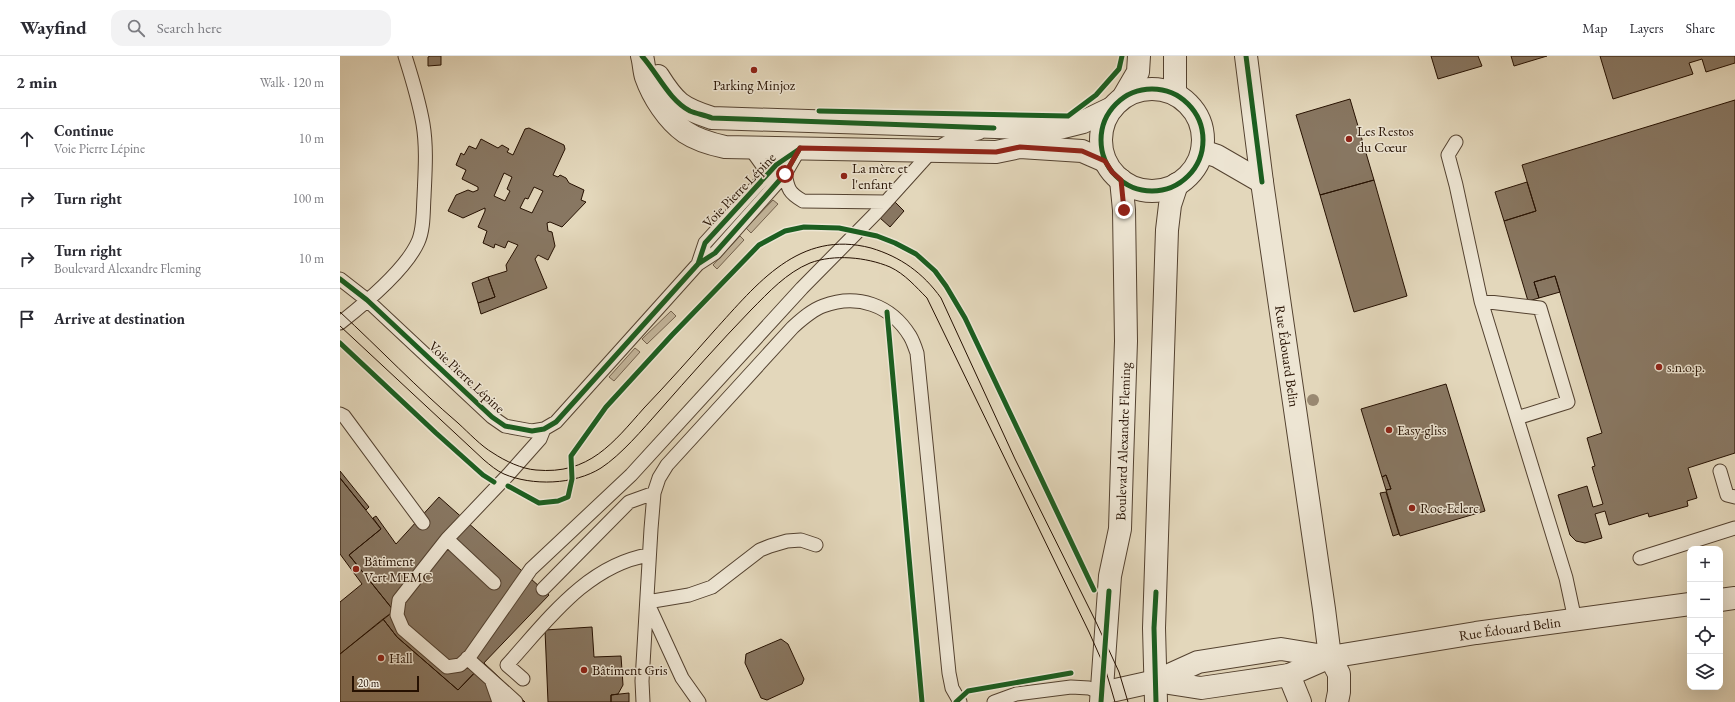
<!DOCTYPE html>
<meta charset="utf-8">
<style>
:root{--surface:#fff;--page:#f2f2f3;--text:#2b2b33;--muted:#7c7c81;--line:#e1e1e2}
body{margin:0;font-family:"EB Garamond",serif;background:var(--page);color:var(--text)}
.controls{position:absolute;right:12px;bottom:12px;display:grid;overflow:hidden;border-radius:8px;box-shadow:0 4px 16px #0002}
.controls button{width:36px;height:36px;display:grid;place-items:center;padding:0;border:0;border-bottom:1px solid var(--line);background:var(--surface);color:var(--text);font:20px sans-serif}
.scale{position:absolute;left:12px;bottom:10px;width:67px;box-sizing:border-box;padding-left:4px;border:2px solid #251001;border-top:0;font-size:11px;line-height:14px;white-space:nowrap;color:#251001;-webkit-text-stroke:3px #ede5d3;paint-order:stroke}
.stop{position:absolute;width:12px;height:12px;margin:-9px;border:3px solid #8f2418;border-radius:50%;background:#fff}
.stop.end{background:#8f2418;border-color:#fff;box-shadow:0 1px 4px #0008}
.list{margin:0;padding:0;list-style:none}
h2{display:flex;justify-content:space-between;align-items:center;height:52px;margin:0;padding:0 16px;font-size:17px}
h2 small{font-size:13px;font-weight:400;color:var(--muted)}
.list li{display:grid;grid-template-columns:26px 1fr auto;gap:12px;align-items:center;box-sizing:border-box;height:60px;padding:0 16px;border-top:1px solid var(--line)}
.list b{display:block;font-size:15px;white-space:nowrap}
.list p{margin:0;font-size:13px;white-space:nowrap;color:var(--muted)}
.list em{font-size:13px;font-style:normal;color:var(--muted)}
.icon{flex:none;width:22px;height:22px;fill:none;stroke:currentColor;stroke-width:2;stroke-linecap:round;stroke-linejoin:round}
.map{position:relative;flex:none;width:1395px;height:646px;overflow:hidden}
header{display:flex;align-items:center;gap:24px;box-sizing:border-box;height:56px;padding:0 20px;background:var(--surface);border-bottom:1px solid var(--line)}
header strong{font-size:19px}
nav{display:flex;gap:22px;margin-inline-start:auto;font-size:14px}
.search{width:280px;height:36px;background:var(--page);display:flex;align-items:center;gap:10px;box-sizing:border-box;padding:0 14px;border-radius:12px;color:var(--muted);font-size:15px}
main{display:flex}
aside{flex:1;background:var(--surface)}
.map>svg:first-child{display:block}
.green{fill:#c3b59b;stroke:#74624e}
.building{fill:#887762;stroke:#251001;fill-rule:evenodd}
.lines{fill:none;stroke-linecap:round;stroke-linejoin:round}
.service-casing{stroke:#544230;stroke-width:15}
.minor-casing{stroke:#544230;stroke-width:24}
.tertiary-casing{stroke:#544230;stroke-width:24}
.service{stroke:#ede5d3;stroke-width:13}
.minor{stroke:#ede5d3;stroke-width:22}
.tertiary{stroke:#ede5d3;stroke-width:22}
.tram{stroke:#251001;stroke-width:1}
.cycleway-casing{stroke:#ede5d3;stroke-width:8}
.cycleway{stroke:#1b5e20;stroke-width:5}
.tree{fill:#998972}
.route{stroke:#8f2418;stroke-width:5}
.poi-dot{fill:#8f2418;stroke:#ede5d3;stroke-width:1.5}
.labels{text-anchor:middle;stroke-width:3;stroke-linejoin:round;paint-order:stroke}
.poi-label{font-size:14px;fill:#251001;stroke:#ede5d3;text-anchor:start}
.street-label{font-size:14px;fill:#251001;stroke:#ede5d3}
</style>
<header>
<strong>Wayfind</strong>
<div class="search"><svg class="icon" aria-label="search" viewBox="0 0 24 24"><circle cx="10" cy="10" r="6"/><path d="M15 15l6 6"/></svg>Search here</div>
<nav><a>Map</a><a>Layers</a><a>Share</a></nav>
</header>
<main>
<aside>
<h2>2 min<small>Walk · 120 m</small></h2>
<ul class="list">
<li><svg class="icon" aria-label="ahead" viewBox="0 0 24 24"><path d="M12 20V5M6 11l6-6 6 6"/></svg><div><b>Continue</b><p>Voie Pierre Lépine</p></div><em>10 m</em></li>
<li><svg class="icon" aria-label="right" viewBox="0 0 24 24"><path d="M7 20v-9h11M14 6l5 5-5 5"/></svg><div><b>Turn right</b></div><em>100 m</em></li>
<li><svg class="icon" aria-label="right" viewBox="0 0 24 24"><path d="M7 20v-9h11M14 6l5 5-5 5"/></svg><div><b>Turn right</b><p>Boulevard Alexandre Fleming</p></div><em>10 m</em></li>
<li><svg class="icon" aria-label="arrive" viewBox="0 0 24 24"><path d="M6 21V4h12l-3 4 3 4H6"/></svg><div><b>Arrive at destination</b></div></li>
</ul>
</aside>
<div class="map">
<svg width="1395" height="646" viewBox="0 0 1395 646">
<rect width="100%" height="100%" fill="#e3d7bb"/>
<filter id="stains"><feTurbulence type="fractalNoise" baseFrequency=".005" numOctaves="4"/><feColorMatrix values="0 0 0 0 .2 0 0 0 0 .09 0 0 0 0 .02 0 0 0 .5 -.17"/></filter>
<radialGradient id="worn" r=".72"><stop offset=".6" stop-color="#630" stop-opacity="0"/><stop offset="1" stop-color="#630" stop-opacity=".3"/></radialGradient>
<path class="green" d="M 433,144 L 438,148 L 411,177 L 406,172 Z
M 400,180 L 404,184 L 377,213 L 373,209 Z
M 331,255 L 336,260 L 307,288 L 302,283 Z
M 295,292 L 300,296 L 274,325 L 269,321 Z"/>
<path class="building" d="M 90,0 L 101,0 L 101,9 L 88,10 L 88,1 Z
M 1091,0 L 1138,0 L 1142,10 L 1098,23 Z
M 1171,0 L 1207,0 L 1174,10 Z
M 1260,0 L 1395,0 L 1395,7 L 1366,16 L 1362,3 L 1349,7 L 1353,18 L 1273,43 Z
M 1010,43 L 1034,124 L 980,139 L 956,59 Z
M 1395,44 L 1395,397 L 1348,412 L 1357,442 L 1347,445 L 1348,450 L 1309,461 L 1308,457 L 1269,469 L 1265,455 L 1255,458 L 1262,482 L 1245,487 L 1236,485 L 1230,479 L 1218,439 L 1247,430 L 1253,451 L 1263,448 L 1252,411 L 1255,410 L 1247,382 L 1262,377 L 1215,220 L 1194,226 L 1199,242 L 1188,245 L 1164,165 L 1196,155 L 1182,109 Z
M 189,72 L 224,89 L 225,93 L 213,119 L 218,121 L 220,119 L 226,122 L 229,127 L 244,134 L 241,144 L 246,146 L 222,171 L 210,166 L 207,167 L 208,175 L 212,176 L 215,190 L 208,204 L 198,199 L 195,203 L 207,232 L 141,258 L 138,247 L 155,241 L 148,221 L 167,215 L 166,209 L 178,189 L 168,185 L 165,192 L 155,188 L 154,192 L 143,187 L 147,175 L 138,171 L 145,155 L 145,152 L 123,162 L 108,155 L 116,139 L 128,134 L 133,136 L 138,134 L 138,131 L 122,123 L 126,114 L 116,109 L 121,97 L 124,99 L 129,90 L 136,93 L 141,83 L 158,92 L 162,89 L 169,93 L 167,96 L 173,99 L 185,73 ZM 164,117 L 172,121 L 167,133 L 170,135 L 165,145 L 154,140 ZM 194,131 L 203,135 L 192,157 L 180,152 L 185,142 L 188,143 Z
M 1034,124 L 1067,240 L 1014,256 L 980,139 Z
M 1187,126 L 1196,155 L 1164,165 L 1155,136 Z
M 555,146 L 564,155 L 550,171 L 540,162 Z
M 1215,220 L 1220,236 L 1199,242 L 1194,226 Z
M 148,221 L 155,241 L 138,247 L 132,227 Z
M 1106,328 L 1145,455 L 1060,480 L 1046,434 L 1051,433 L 1046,419 L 1042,421 L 1021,353 Z
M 0,415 L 29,451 L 26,454 L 0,422 Z
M 1046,419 L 1051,433 L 1046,434 L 1042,421 Z
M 0,422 L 41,473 L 9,499 L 54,555 L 0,598 L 0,546 L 22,528 L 0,498 Z
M 1046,436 L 1059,478 L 1053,480 L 1040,437 Z
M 99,441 L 209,539 L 118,634 L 57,581 L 43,563 L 54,555 L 9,499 L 41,473 L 33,462 L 36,460 L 56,488 Z
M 43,563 L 57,581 L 118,634 L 144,607 L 185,646 L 0,646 L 0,598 Z
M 252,571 L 254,601 L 281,600 L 283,629 L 278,638 L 271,639 L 271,646 L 208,646 L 205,574 Z
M 441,583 L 448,588 L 464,623 L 462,628 L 427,644 L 421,642 L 405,607 L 406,598 Z
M 289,637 L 289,646 L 271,646 L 271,639 Z"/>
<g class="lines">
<g class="service-casing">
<path id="service" d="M 1116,86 L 1108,99 L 1116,129 L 1141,245 L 1226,522 L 1235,564
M 410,92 L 428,117
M 445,118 C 448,133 449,137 463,145 L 546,146
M 358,208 L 365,187 L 436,109 L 458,94
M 0,223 L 27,244 L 152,361 L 165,370 L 192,375 L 204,373 L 216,366 L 358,208 L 375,197 L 445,118 L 460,92
M 1141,245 L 1200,252 L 1228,346 L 1177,362
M 0,267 C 23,249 66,213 78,186 C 84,173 83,155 84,141 C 85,117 87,92 83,68 C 79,45 72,22 65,0
M 0,358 L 4,360 L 83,467
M 204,373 L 200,383 L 168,419 L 107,483 L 59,544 L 57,559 L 63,573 L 107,611 L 120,609 L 130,600 L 191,513 L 291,419 L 462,232 L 536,157 L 591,96 L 611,84 L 639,77
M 1380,415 L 1387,439 L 1395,441
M 107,483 L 154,527
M 1300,502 L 1395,472
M 203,533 L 289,446 L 314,437
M 307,546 L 349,539 L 372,531 L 420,494 L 430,490 L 447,485 L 461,484 L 476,489
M 308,548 L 342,622 L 359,646
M 127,602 L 176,646
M 183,623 L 167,609 C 207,565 247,509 309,499
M 152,626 L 159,646
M 303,646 L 302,625 L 311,473 L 314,437 L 319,422 L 327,409 L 453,271 C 462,263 472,254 483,250 C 517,237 551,249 570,280 C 573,285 575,291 577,297 L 609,617 L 612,632 L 620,646
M 654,646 L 676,638 L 731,631 L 749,632 L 762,637 L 759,640"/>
</g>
<g class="minor-casing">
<g id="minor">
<path d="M 302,0 C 304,7 304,15 306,21 C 313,41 328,64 345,76 C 357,84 371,88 385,91 L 656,96 L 680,91 L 742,95 L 765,105"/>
<path id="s1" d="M 906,0 L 922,126 L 984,553 L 990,601 L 999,618 L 999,636 L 997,646"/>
<path d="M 318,20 C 335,47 341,52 372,62 L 715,73 L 743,66 L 772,52"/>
<path d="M 862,95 L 877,100 L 922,126"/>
<path d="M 1380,544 L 1395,542"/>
<path d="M 949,619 L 960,646"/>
<path d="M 816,625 L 861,632 L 949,619 L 990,601"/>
<path id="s2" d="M 762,637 L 816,625 L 858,606 L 941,593 L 990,601 L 1136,577 L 1350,548"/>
</g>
</g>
<g class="tertiary-casing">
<g id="tertiary">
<circle cx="812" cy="84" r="51"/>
<path d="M 835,38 L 835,0"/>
<path d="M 784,40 L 798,16 L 799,0"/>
<path id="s3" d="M 761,646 L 770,520 L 780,473 L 782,406 L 786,285 L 784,154 L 781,124"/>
<path d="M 816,646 L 814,572 L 827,174 L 830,149 L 837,128"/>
</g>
</g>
<use href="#service" class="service"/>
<use href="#minor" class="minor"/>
<use href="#tertiary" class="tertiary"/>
<path class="tram" d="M 0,256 C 40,293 77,332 118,367 C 129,377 141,390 153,397 C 165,405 182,413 196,414 C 249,419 273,387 304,352 C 328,327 351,301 374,275 C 417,228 459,173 531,192 C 561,201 583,217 601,242 L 675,403 L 756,566 L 779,616 L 788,646
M 0,270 L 144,404 C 150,409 157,415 164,418 C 192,430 234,429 261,412 C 281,399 303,373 319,355 C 349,321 379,287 411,254 C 429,236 446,217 470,207 C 494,198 526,201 550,211 C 565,218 576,231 587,242 L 749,576 L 765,612 L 775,646"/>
<g class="cycleway-casing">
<path id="cycleway" d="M 302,0 C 318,18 329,44 350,55 C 357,58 365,59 372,62 L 654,72
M 906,0 L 922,126
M761 84a51 51 0 1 1 102 0a51 51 0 1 1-102 0Z
M 479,55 L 728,60 L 756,39 L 779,13 L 782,0
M 358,208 L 365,187 L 436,109 L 458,94
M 0,223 L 27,244 L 152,361 L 165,370 L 192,375 L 204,373 L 216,366 L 358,208 L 375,197 L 445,118 L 460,92
M 547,256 L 582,646
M 0,287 L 96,377 L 143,419 L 154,426
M 168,430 L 199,447 L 218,445 L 228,441 L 232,423 L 231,400 L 266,351 L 332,279 L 419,189 L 445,175 L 464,171 L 499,172 L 537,180 L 555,187 L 576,198 L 595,215 L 606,230 L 625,262 L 754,534
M 816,536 L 814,572 L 816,646
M 616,646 L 628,635 L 731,617
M 761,646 L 769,535"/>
</g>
<use href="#cycleway" class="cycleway"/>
</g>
<circle class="tree" cx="973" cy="344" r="6"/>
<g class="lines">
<path class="route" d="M 445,118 L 460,92 L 656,96 L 680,91 L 742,95 L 765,105 L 772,116 L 781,124 L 784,154"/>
</g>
<g class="poi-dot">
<circle cx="414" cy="14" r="4"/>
<circle cx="1009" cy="83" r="4"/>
<circle cx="504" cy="120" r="4"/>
<circle cx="1319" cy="311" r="4"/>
<circle cx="1049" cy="374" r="4"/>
<circle cx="1072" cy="452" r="4"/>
<circle cx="16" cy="513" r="4"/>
<circle cx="41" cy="602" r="4"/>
<circle cx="244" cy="614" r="4"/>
</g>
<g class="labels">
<g class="poi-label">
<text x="414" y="34" text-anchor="middle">Parking Minjoz</text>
<text x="1017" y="80">Les Restos<tspan x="1017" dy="16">du Cœur</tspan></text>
<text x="512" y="117">La mère et<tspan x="512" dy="16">l'enfant</tspan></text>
<text x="1327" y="316">s.n.o.p.</text>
<text x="1057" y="379">Easy-gliss</text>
<text x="1080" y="457">Roc-Eclerc</text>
<text x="24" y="510">Bâtiment<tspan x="24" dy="16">Vert MEMC</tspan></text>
<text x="49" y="607">Hall</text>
<text x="252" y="619">Bâtiment Gris</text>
</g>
<g class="street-label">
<text transform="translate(399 134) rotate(-46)" y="5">Voie Pierre Lépine</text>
<text dy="5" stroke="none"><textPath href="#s1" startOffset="303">Rue Édouard Belin</textPath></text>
<text transform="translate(127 321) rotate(43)" y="5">Voie Pierre Lépine</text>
<text dy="5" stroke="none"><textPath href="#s3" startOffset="262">Boulevard Alexandre Fleming</textPath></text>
<text dy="5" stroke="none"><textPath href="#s2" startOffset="417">Rue Édouard Belin</textPath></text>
</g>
</g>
<rect width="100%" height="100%" filter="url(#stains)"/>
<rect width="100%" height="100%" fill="url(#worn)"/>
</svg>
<div class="controls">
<button>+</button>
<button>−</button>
<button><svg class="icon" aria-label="locate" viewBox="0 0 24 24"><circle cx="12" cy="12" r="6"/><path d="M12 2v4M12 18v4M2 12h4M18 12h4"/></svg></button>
<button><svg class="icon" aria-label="layers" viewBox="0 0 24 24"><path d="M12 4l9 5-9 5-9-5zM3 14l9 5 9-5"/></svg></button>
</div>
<div class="scale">20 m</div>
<div class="stop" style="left:445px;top:118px"></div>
<div class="stop end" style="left:784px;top:154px"></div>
</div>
</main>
